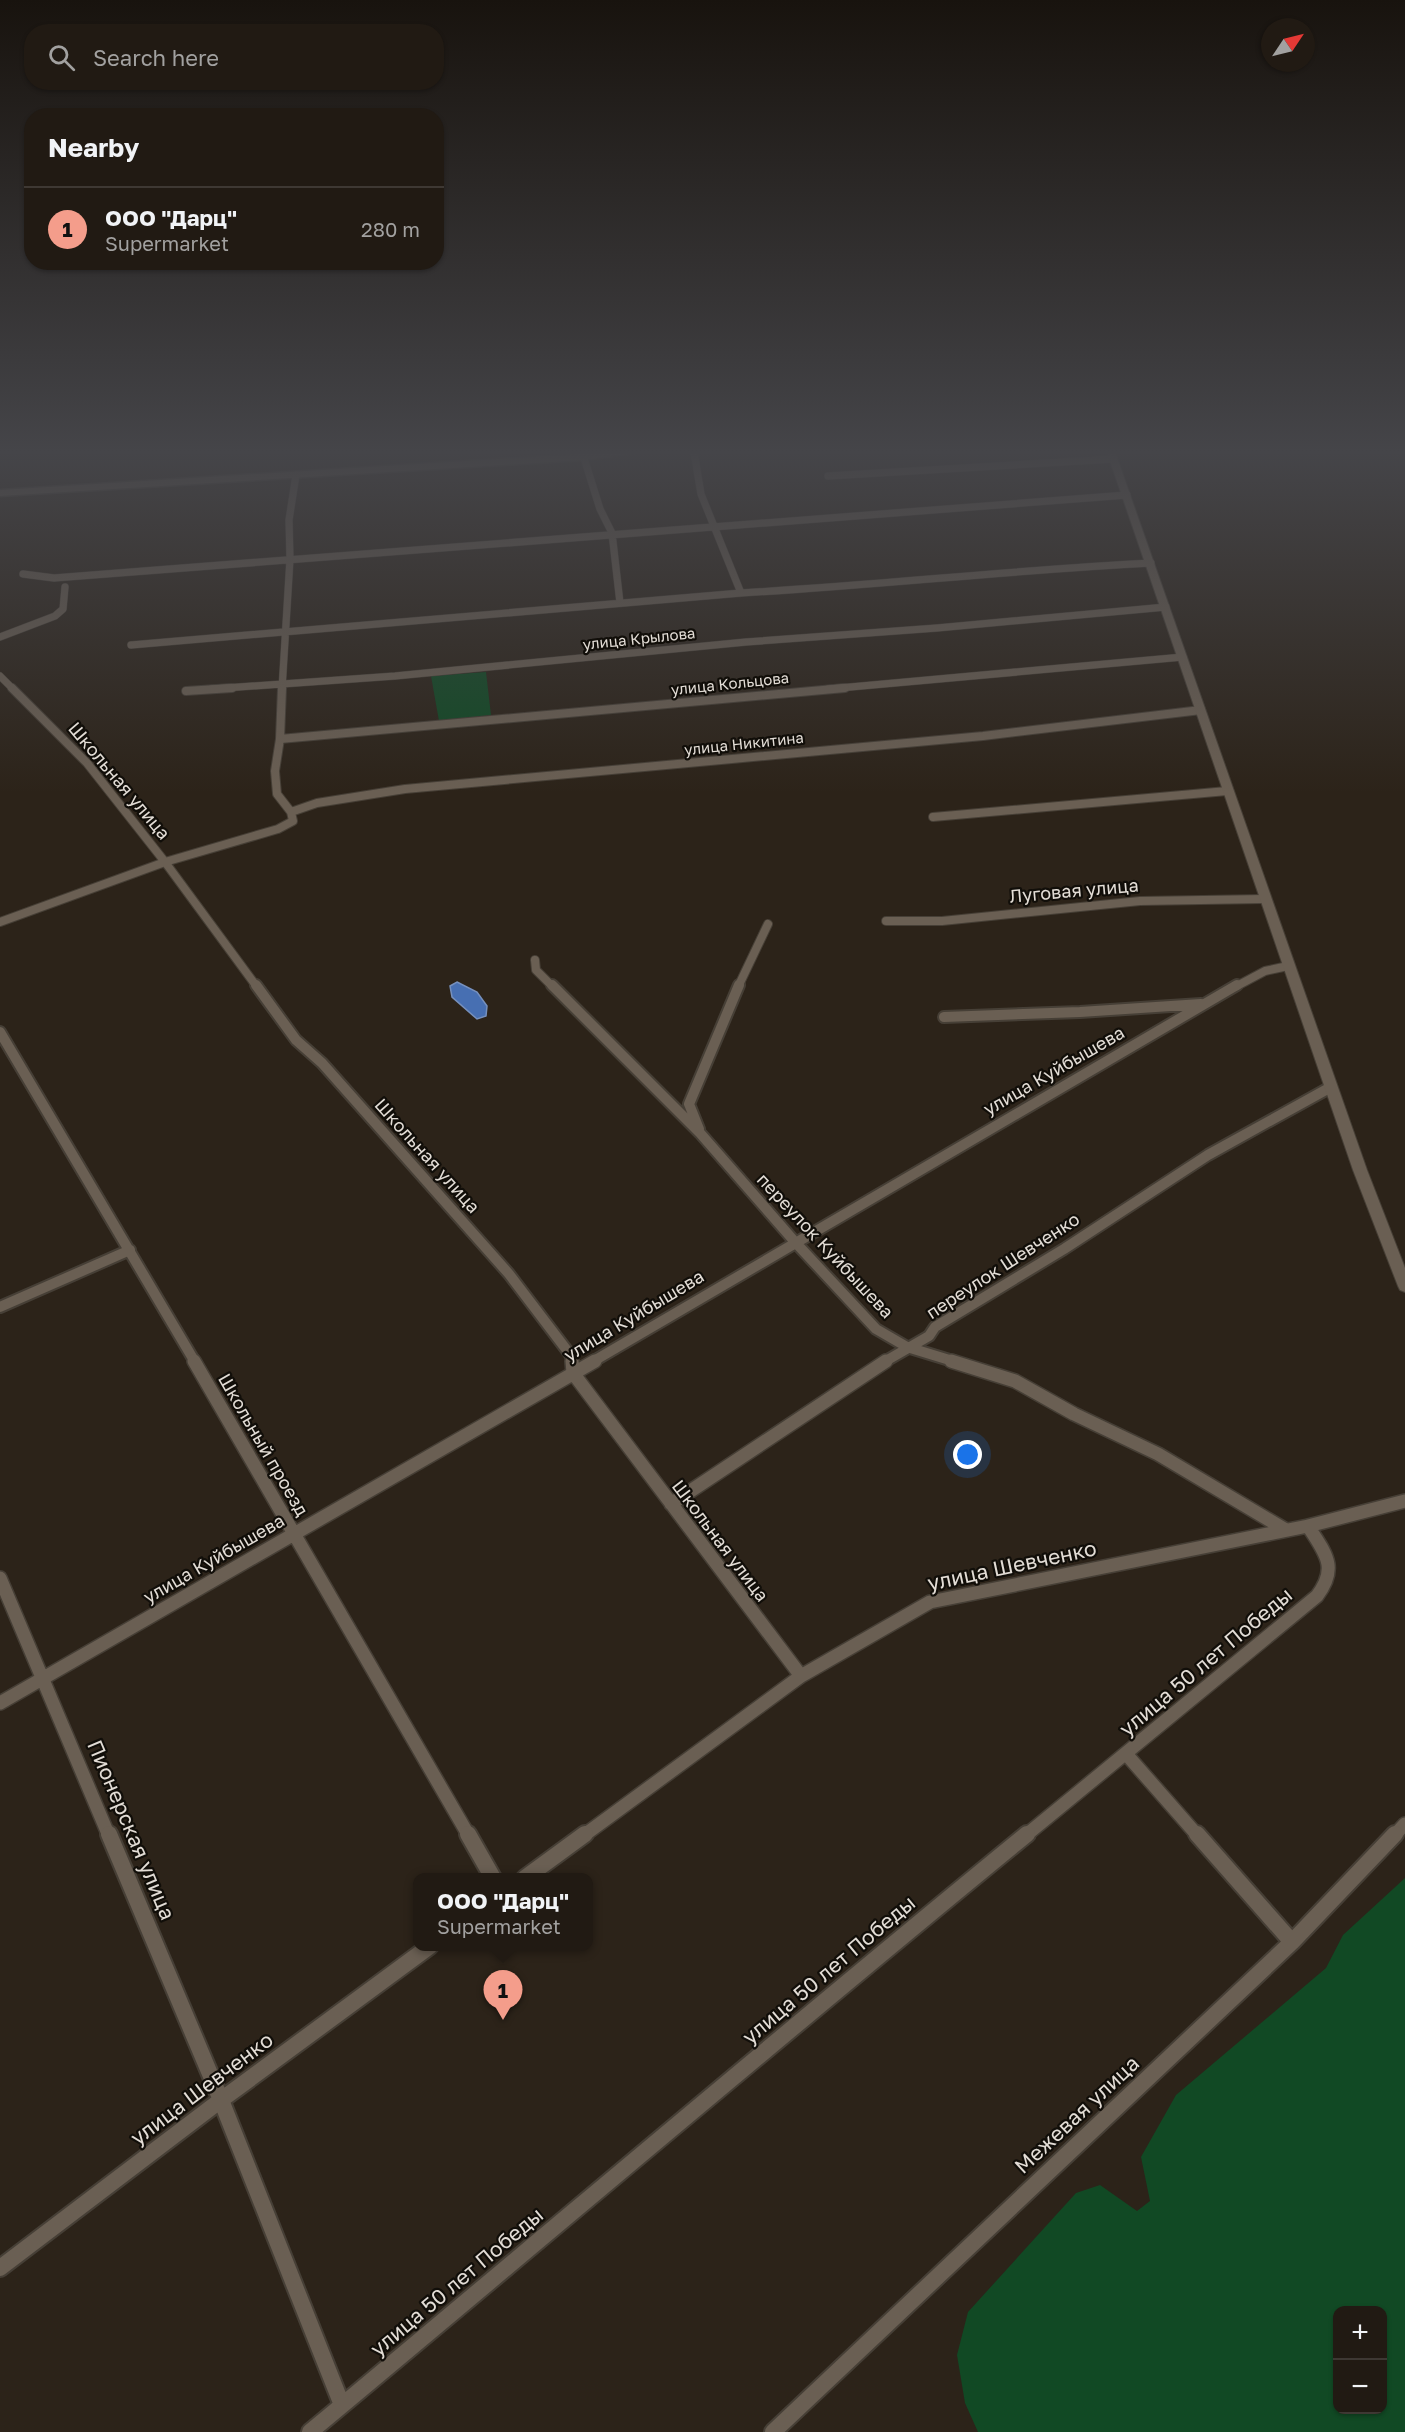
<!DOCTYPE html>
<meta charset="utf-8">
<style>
:root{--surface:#211a13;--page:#2d2721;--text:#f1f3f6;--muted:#a2a1a0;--line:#3e3833;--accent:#f49d8b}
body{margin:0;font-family:"Golos Text",sans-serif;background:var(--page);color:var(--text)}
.controls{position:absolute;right:18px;bottom:18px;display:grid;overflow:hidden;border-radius:12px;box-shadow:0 2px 4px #0004}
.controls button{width:54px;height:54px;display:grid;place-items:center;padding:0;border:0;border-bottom:2px solid var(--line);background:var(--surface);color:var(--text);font:30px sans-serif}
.compass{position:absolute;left:1261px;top:18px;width:54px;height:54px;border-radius:50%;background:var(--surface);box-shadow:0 2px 4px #0004;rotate:55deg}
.you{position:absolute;left:968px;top:1455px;width:21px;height:21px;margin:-15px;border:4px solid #fff;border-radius:50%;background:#1a73e8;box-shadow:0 0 0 9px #1a73e833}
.badge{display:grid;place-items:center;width:39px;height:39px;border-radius:50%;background:var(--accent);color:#111;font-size:20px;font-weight:700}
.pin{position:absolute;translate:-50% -50px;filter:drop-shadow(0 2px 3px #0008)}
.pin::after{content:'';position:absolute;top:32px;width:21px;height:18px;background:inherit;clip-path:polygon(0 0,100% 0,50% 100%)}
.popup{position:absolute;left:413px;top:1873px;width:180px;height:78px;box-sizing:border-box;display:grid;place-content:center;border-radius:12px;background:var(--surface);filter:drop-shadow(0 2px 4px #0005);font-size:20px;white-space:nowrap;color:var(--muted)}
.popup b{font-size:22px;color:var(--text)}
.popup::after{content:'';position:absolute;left:50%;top:100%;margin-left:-12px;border:12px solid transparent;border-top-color:var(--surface)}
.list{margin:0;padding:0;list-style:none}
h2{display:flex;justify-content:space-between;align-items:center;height:78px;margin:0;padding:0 24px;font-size:26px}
h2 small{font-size:20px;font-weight:400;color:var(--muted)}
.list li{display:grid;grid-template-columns:39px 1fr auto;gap:18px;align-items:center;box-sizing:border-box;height:84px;padding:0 24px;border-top:2px solid var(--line)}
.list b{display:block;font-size:22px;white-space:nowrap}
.list p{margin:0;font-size:20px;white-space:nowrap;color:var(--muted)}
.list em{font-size:20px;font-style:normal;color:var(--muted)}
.icon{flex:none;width:33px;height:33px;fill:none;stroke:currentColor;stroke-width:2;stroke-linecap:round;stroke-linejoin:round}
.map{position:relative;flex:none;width:1405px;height:2432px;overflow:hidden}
.search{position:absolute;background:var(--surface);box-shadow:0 2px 4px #0004;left:24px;top:24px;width:420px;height:66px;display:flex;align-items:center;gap:15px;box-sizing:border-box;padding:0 21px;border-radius:24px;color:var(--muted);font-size:22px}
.panel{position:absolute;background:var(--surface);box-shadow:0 2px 4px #0004;left:24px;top:108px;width:420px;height:162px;border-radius:24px}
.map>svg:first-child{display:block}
.green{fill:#114924;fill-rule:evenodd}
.water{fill:#476fb2;stroke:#7690bd;stroke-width:1.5}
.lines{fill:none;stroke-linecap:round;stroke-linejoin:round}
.minor-far4-casing{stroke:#463f36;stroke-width:8}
.minor-far3-casing{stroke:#463f36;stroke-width:10}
.minor-far2-casing{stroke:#463f36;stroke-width:14}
.minor-far1-casing{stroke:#463f36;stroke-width:16}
.minor-casing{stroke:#463f36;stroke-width:20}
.tertiary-casing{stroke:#463f36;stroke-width:2}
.secondary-casing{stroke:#463f36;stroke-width:3}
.minor-far4{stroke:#6a5f53;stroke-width:7}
.minor-far3{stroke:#6a5f53;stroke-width:8}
.minor-far2{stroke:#6a5f53;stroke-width:10}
.minor-far1{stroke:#6a5f53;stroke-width:13}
.minor{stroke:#6a5f53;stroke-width:16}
.tertiary{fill:#6a5f53;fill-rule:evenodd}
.secondary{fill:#6a5f53;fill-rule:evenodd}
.labels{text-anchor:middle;stroke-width:4.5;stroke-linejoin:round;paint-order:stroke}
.far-street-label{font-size:15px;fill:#e3ddd6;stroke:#110e09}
.street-label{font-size:18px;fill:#e3ddd6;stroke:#110e09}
.near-street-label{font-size:21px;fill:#e3ddd6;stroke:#110e09}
</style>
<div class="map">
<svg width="1405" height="2432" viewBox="0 0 1405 2432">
<rect width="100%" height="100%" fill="#2c2319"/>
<path class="green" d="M 486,672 L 491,715 L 439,721 L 431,676 Z
M 1405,1878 L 1405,2432 L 978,2432 L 965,2403 L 957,2355 L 968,2312 L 1076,2193 L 1100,2185 L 1137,2211 L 1150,2201 L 1141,2157 L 1176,2095 L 1326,1968 L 1343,1935 ZM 1338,2310 L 1382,2310 L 1382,2410 L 1338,2410 Z"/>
<path class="water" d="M 457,982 L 477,992 L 487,1006 L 486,1016 L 477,1019 L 452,997 L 450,986 Z"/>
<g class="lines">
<g class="minor-far4-casing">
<path id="minor-far4" d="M 694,452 L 701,494 L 741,593
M 584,458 L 600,509 L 612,533 L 620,603
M 828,476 L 1114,459
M 23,574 L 54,578 L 1127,495
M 0,637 L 55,616 L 63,609 L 65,587
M 131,645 L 741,593 C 878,585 1014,570 1151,563
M 0,676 L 13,689
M 211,689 L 395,676 L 746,642 L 937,628 L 1166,607
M 282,689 L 290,559 L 289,520 L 296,475
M 828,689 L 1183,657"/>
</g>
<g class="minor-far3-casing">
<path id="minor-far3" d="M 12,688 L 87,763 L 165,862 L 257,987
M 186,691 L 232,688
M 280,739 L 845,688
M 291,812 L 317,803 L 405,789 L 983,736 L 1201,710
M 933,817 L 1227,791
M 886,921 L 942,921 L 1140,901 L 1264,899
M 0,922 L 165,862 L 278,829 L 293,821 L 291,812 L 277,794 L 275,771 L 280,739 L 282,688
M 535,960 L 536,970 L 553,987
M 738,987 L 768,924
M 1235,987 L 1265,971 L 1288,966"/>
</g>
<g class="minor-far2-casing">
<path id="minor-far2" d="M 256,985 L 296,1040 L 322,1063 L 509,1274 L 572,1357 L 572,1362
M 552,985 L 700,1133 L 795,1242 L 876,1329 L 907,1347 L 956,1362
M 944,1017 L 1080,1012 L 1201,1004
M 0,1032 L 195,1362
M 699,1129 L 689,1104 L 739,985
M 0,1307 L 130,1250
M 592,1362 L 1237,985
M 884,1362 L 929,1336 L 935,1327 L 1064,1249 L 1208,1155 L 1331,1087"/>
</g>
<g class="minor-far1-casing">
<path id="minor-far1" d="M 194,1361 L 469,1836
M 572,1361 L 573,1373 L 801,1676
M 951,1361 L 1015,1381 L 1074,1414 L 1158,1454 L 1286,1530
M 671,1504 L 886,1361
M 0,1578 L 109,1836
M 0,1703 L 595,1361
M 1127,1755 L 1198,1836
M 583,1836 L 801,1676 L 930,1602 L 1308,1526 L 1405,1501
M 1025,1836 L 1317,1596 C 1339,1567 1325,1553 1308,1526
M 1394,1836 L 1405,1824"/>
</g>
<g class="minor-casing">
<path id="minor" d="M 109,1834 L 221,2100 L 342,2405
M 468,1834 L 493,1878
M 1197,1834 L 1292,1942
M 525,1878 L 585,1834
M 0,2268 L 221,2100 L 430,1946
M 310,2432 C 549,2233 786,2031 1027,1834
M 773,2432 L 1292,1942 L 1395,1834"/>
</g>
<g class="tertiary-casing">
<path id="tertiary" d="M 1107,452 L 1115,452 L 1367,1170 L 1405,1268 L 1405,1292 L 1400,1290 L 1398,1286 L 1353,1170 Z"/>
</g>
<g class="secondary-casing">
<path id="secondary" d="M 611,452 L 639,452 L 584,460 L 0,496 L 0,490 Z"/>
</g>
<use href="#minor-far4" class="minor-far4"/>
<use href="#minor-far3" class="minor-far3"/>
<use href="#minor-far2" class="minor-far2"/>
<use href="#minor-far1" class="minor-far1"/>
<use href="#minor" class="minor"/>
<use href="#tertiary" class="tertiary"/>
<use href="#secondary" class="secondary"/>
</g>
<linearGradient id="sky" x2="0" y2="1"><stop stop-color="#18130e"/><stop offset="0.57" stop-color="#454549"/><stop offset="1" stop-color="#454549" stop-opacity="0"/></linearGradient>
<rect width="1405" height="793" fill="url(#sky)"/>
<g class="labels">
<g class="far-street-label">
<text transform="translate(639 639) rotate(-6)" y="5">улица Крылова</text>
<text transform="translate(730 684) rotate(-6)" y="5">улица Кольцова</text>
<text transform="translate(744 744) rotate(-6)" y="5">улица Никитина</text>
</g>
<g class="street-label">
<text transform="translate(119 781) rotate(50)" y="6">Школьная улица</text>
<text transform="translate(1074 891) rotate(-5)" y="6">Луговая улица</text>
<text transform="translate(1054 1071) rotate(-30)" y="6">улица Куйбышева</text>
<text transform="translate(427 1156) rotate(48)" y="6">Школьная улица</text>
<text transform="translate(825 1246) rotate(47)" y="6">переулок Куйбышева</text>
<text transform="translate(1003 1266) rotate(-33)" y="6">переулок Шевченко</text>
<text transform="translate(634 1316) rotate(-31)" y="6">улица Куйбышева</text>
<text transform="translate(263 1445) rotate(60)" y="6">Школьный проезд</text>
<text transform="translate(720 1541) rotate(53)" y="6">Школьная улица</text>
<text transform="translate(214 1559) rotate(-30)" y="6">улица Куйбышева</text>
</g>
<g class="near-street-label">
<text transform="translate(1012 1566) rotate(-12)" y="7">улица Шевченко</text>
<text transform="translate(1206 1662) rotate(-40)" y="7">улица 50 лет Победы</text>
<text transform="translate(131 1830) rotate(67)" y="7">Пионерская улица</text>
<text transform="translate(829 1970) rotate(-40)" y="7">улица 50 лет Победы</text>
<text transform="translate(202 2089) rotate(-37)" y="7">улица Шевченко</text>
<text transform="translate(1077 2115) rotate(-43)" y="7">Межевая улица</text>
<text transform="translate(457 2282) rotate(-40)" y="7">улица 50 лет Победы</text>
</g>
</g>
</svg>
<div class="controls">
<button>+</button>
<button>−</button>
</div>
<svg class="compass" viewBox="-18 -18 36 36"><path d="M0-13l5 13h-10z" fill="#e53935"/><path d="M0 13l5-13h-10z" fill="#a2a1a0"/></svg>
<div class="you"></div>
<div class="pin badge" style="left:503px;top:2020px">1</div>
<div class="popup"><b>ООО &quot;Дарц&quot;</b>Supermarket</div>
<div class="search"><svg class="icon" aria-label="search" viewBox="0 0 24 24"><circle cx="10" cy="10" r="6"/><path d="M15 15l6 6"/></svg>Search here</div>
<section class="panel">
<h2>Nearby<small></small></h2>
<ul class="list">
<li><span class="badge">1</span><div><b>ООО &quot;Дарц&quot;</b><p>Supermarket</p></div><em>280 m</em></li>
</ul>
</section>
</div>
